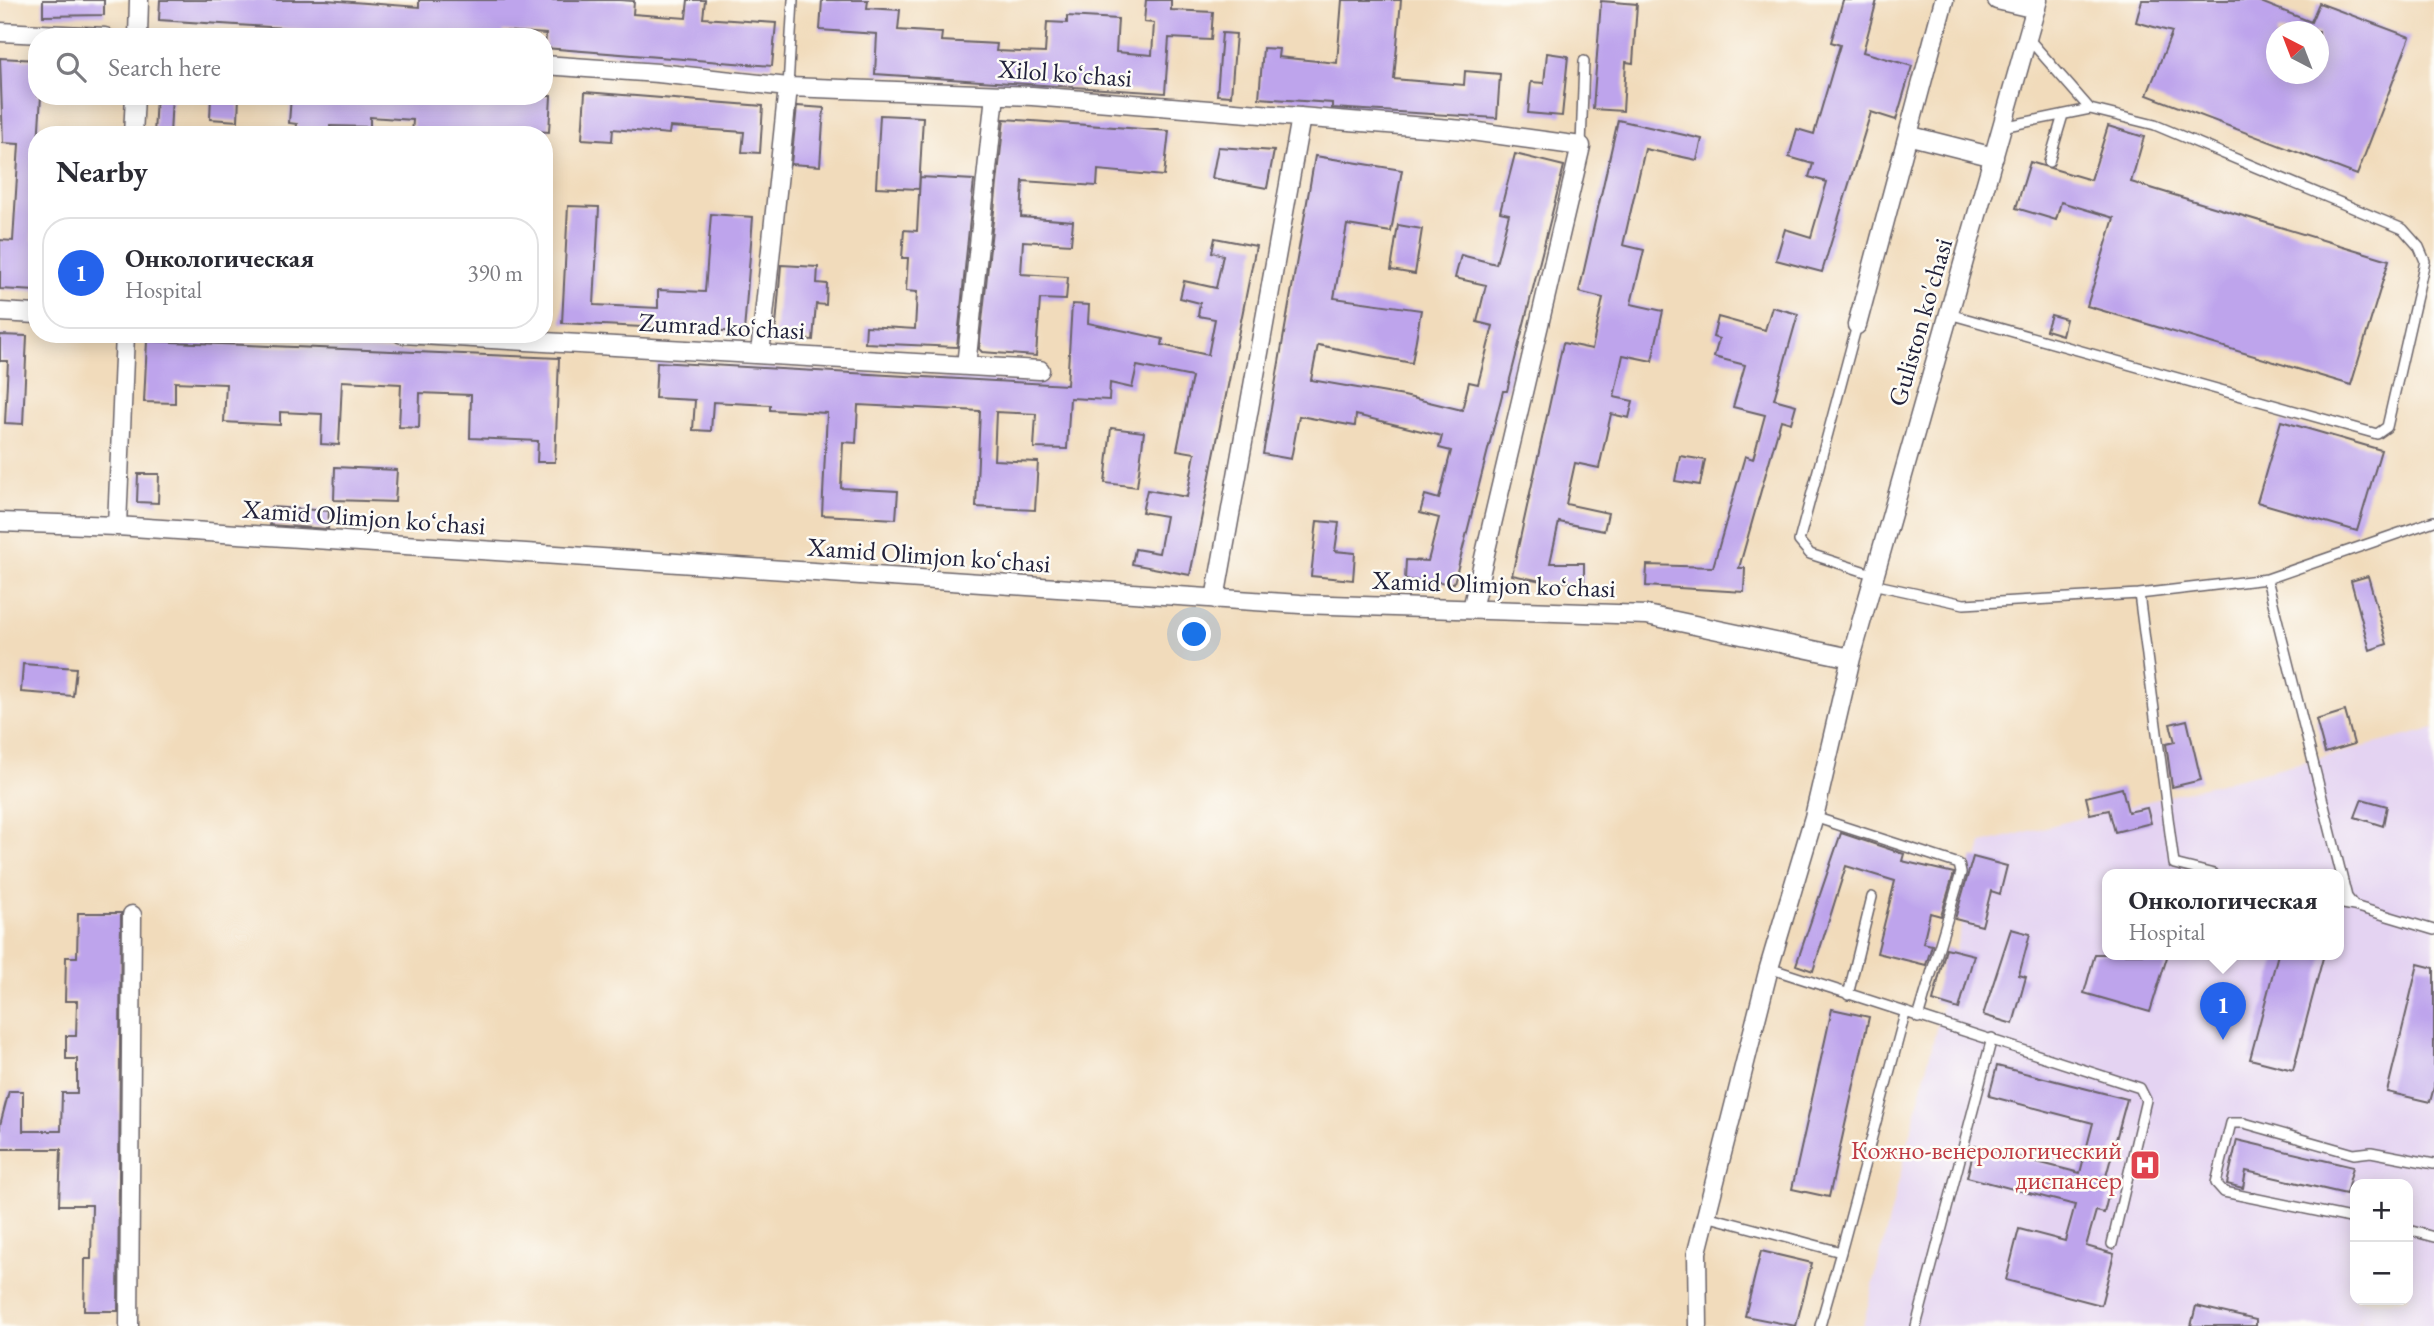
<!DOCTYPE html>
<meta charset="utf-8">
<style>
:root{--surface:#fff;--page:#f2f2f3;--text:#2b2b33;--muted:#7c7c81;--line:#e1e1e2;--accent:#2563eb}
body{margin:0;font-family:"EB Garamond",serif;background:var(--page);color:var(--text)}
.controls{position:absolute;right:21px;bottom:21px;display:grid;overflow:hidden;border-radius:14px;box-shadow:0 4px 18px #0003}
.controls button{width:63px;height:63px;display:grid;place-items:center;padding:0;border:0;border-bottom:2px solid var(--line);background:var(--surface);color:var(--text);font:35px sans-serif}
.compass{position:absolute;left:2266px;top:21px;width:63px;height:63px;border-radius:50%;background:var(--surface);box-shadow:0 4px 18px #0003;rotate:318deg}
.you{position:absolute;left:1195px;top:635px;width:24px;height:24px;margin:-18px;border:5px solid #fff;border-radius:50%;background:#1a73e8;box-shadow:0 0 0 10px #1a73e833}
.badge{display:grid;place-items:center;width:46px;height:46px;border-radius:50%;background:var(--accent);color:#fff;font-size:23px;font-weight:700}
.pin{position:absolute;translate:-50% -58px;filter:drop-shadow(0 2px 4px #0008)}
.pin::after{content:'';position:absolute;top:37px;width:24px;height:21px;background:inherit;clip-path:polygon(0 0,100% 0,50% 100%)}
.popup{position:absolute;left:2102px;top:869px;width:242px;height:91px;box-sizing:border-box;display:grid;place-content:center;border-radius:14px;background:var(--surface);filter:drop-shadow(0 2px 5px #0005);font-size:23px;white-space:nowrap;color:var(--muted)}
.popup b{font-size:26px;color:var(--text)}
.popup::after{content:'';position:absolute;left:50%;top:100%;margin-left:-14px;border:14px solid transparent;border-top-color:var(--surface)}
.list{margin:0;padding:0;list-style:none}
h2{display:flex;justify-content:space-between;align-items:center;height:91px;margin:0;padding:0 28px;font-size:30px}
h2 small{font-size:23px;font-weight:400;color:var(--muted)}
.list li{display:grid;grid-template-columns:46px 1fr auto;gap:21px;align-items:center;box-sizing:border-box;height:112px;margin:0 14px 14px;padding:0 14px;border:2px solid var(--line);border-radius:28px}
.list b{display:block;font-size:26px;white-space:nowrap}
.list p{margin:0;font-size:23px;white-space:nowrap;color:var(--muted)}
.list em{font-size:23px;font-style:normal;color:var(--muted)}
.icon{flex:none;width:38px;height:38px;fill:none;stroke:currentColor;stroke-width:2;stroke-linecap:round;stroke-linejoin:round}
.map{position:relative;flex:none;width:2434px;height:1326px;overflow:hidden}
.search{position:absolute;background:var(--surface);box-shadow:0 4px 18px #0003;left:28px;top:28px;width:525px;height:77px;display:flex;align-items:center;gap:18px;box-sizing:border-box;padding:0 24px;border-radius:28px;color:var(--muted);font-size:26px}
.panel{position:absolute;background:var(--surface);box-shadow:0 4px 18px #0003;left:28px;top:126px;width:525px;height:217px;border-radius:28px}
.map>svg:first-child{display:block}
.built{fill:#e4d3f2;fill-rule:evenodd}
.building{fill:#bea4ec;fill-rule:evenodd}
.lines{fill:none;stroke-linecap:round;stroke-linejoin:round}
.service-casing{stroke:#6a6368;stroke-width:12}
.minor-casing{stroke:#6a6368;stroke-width:21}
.service{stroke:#fff;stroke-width:9}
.minor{stroke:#fff;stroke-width:18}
.labels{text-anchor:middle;stroke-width:5;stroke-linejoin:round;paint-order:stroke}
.street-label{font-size:26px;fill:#22223b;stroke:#fdfcf7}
.health-label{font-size:26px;fill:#be3a42;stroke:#fdfcf7;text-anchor:end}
</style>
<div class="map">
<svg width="2434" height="1326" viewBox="0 0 2434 1326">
<rect width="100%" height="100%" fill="#fdfcf7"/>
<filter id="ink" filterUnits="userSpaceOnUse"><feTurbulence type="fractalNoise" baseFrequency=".0143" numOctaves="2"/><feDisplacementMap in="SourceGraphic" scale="14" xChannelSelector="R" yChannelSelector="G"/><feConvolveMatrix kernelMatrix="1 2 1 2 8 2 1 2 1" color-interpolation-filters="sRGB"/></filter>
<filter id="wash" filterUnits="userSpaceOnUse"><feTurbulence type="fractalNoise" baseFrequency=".00686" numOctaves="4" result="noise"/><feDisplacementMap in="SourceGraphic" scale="28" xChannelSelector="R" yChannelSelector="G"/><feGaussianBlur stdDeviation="1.57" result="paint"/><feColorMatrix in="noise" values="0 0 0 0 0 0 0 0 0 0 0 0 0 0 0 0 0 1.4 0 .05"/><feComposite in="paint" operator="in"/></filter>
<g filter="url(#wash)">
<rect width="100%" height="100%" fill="#f1dbbb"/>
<path class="built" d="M 2434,729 L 2434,1326 L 2360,1326 L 2362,1312 L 2358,1326 L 1863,1326 L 1982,843 ZM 2108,874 L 2338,874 L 2338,954 L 2108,954 ZM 2355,1184 L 2408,1184 L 2408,1300 L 2355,1300 Z"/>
<g id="blocks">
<path class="building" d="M 43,0 L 104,0 L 104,15 L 43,16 Z
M 160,0 L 326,0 L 419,7 L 419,0 L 619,0 L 634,1 L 633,14 L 686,18 L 688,0 L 705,0 L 703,18 L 776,23 L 772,66 L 545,48 L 546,34 L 503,31 L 503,37 L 423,37 L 159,20 Z
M 822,0 L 868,0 L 867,8 L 900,10 L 898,30 L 942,33 L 941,41 L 997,44 L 996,51 L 1045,53 L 1047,22 L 1067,23 L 1067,16 L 1118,19 L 1116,52 L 1152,55 L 1154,23 L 1144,22 L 1146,0 L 1171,0 L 1171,10 L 1213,12 L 1211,40 L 1169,38 L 1165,93 L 875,74 L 877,34 L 820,30 Z
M 1342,0 L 1401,0 L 1394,79 L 1464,85 L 1465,71 L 1500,74 L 1497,118 L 1332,108 L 1332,103 L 1259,98 L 1263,48 L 1279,49 L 1278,57 L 1337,63 Z
M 1843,0 L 1877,0 L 1863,52 L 1912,66 L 1896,120 L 1871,112 L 1822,272 L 1776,260 L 1785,229 L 1811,237 L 1827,182 L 1809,177 L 1813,164 L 1789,157 L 1797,129 L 1814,134 L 1840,45 L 1831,42 Z
M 2142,0 L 2256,0 L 2311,22 L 2319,3 L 2410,37 L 2357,175 L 2147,95 L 2172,32 L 2136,22 ZM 2277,32 L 2319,32 L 2319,74 L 2277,74 Z
M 1601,1 L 1637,4 L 1633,63 L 1626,62 L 1623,111 L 1593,109 Z
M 1222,33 L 1236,34 L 1231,96 L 1217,95 Z
M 1547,53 L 1568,56 L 1562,116 L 1528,113 L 1531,82 L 1544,83 Z
M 0,58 L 37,60 L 37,96 L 41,96 L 32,240 L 37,240 L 37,291 L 0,289 L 0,240 L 13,241 L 19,144 L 3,143 Z
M 585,92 L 763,106 L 760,153 L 742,152 L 744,132 L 670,127 L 669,134 L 613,129 L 612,141 L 582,139 Z
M 156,96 L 172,96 L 170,135 L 154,135 Z
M 211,96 L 239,96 L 238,121 L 210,119 Z
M 291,96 L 551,96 L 549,132 L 506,129 L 506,135 L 412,135 L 413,120 L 370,117 L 370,127 L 330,126 L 330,135 L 296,135 L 297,124 L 289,123 Z
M 797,106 L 824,108 L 820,166 L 791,164 Z
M 880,115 L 923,117 L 919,189 L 876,187 Z
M 1004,119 L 1169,131 L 1164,176 L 1098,170 L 1097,186 L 1023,181 L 1021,217 L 1073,221 L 1071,244 L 1023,241 L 1021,274 L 1068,277 L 1066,300 L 1040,299 L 1036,356 L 982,352 L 979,349 Z
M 1618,120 L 1702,139 L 1697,160 L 1645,149 L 1623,245 L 1644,250 L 1631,304 L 1663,311 L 1652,361 L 1623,355 L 1614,397 L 1633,401 L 1629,418 L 1611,414 L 1599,468 L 1575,463 L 1566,504 L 1608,513 L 1604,531 L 1559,522 L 1550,563 L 1584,563 L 1584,582 L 1546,582 L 1512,575 L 1563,343 L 1592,349 L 1603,298 L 1579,292 Z
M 2108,126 L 2144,137 L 2131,182 L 2389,260 L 2351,385 L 2087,306 L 2114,218 L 2061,202 L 2056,220 L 2016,208 L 2030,162 L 2091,180 Z
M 1218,147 L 1274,151 L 1267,188 L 1212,178 Z
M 1515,154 L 1564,166 L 1507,391 L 1503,391 L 1454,583 L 1405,580 L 1406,560 L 1428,561 L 1439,518 L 1420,513 L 1425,495 L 1439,499 L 1451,451 L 1439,448 L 1442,436 L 1356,415 L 1355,426 L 1299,416 L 1291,459 L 1263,454 L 1315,156 L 1402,170 L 1391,232 L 1347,225 L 1334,298 L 1421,310 L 1412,363 L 1318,345 L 1311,380 L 1404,396 L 1462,410 L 1469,382 L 1478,384 L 1493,326 L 1477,322 L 1486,285 L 1455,278 L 1461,255 L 1496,264 L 1509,214 L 1500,212 Z
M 920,177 L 974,180 L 957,347 L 865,343 L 866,326 L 915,329 L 917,292 L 906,291 L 908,258 L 902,258 L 904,230 L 917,231 Z
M 568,206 L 599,207 L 594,305 L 658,308 L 658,290 L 705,292 L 711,214 L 753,217 L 744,332 L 562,323 Z
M 1398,225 L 1422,229 L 1415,274 L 1391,270 Z
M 1215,238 L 1256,246 L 1190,575 L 1132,564 L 1135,549 L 1159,553 L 1166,516 L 1142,512 L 1147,490 L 1187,497 L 1195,453 L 1177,450 L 1192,377 L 1137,366 L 1132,388 L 1110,383 L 1109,400 L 1070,398 L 1067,449 L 1034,448 L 1036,414 L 996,412 L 994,460 L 1038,462 L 1035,510 L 976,507 L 980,411 L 858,405 L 856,443 L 843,442 L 841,488 L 898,491 L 896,519 L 822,515 L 827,413 L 770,410 L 770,405 L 713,402 L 711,431 L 693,430 L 695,400 L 655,398 L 657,362 L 1067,385 L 1072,304 L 1089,305 L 1088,323 L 1163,339 L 1162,345 L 1208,355 L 1215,319 L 1198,316 L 1200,303 L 1180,298 L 1184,281 L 1216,288 L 1223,255 L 1212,252 Z
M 781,265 L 818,267 L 817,283 L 827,284 L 826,305 L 816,304 L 813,340 L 775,338 Z
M 1772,307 L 1798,314 L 1774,399 L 1796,405 L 1791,423 L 1781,420 L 1739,568 L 1745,568 L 1744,592 L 1646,586 L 1647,565 L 1713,567 L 1745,456 L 1753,459 L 1765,415 L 1733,407 L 1745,365 L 1714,357 L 1719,339 L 1713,337 L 1718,317 L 1765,330 Z
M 2051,315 L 2066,319 L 2062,335 L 2046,330 Z
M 0,335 L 27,336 L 23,424 L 5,423 L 8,361 L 0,361 Z
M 147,341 L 559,358 L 555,462 L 537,462 L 538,441 L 470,438 L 471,395 L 420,393 L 419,428 L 399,427 L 401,384 L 342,381 L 339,445 L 321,444 L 322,414 L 280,412 L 280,425 L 224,422 L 226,384 L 175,382 L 175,403 L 144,402 Z
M 2281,421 L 2381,450 L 2357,531 L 2257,502 Z
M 1111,428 L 1144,432 L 1137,487 L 1105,483 Z
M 1680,456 L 1705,460 L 1700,485 L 1675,481 Z
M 335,467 L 397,470 L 395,502 L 334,500 Z
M 138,474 L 159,474 L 158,503 L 137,502 Z
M 271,507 L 329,511 L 328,529 L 270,525 Z
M 1317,521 L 1339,523 L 1335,551 L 1355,553 L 1353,580 L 1311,576 Z
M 2368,576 L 2387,644 L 2370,650 L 2351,581 Z
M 23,664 L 76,668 L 73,696 L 21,692 Z
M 2345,711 L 2354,744 L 2325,753 L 2316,720 Z
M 2187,720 L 2201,780 L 2172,787 L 2166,744 L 2175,742 L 2170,724 Z
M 2122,788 L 2128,812 L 2147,808 L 2151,823 L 2115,832 L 2109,810 L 2090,814 L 2086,797 Z
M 2362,799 L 2387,806 L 2383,826 L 2355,817 Z
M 1841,833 L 1904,854 L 1902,861 L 1954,873 L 1941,916 L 1930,913 L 1923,943 L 1932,945 L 1926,965 L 1877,953 L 1895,881 L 1846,866 L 1813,971 L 1796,965 Z
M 1973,857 L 2007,866 L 2000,894 L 1991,891 L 1982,926 L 1955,919 Z
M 78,913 L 121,913 L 118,1311 L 84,1311 L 85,1259 L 91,1259 L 92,1205 L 59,1205 L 61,1149 L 0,1149 L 0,1125 L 9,1091 L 23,1091 L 23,1131 L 61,1131 L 62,1093 L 77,1093 L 77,1059 L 66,1059 L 66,1036 L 76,1036 L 77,1001 L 65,1001 L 66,957 L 77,957 Z
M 2011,929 L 2030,934 L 2019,975 L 2026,977 L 2013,1024 L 1983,1015 Z
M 1946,948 L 1974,955 L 1959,1009 L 1933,1001 Z
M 2095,954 L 2168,954 L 2150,1012 L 2084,993 Z
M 2278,954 L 2324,954 L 2293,1070 L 2250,1059 Z
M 2418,964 L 2434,968 L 2434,1087 L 2430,1102 L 2387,1092 Z
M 1832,1009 L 1869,1017 L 1829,1197 L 1792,1189 Z
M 1997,1066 L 2127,1099 L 2105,1180 L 2112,1181 L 2104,1213 L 2096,1211 L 2086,1246 L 2114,1254 L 2101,1305 L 2006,1280 L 2019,1229 L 2065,1241 L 2075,1205 L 1967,1177 L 1975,1146 L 2080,1173 L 2093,1123 L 1989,1096 Z
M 2237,1140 L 2353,1167 L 2346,1194 L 2246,1171 L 2243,1188 L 2227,1184 Z
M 1761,1251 L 1812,1263 L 1796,1326 L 1745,1316 Z
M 2196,1306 L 2256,1320 L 2256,1326 L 2191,1326 Z"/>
</g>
</g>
<g filter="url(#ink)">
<use href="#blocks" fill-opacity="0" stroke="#6a6368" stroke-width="2"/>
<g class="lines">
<g class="service-casing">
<path id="service" d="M 2027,37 L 2090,109
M 788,87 L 793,0
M 1581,146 L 1584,61
M 2049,162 L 2063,115
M 1949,314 L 2377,434 L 2387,427 L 2425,261 L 2419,247 L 2403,229 L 2155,125 L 2090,109 L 2002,127
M 1857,325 L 1799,541 L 1810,554 L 1875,575
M 2267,579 L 2347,897 L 2354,906 L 2434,930
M 1872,584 L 1964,604 L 2139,594 L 2267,579 L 2434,521
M 2139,594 L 2174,864 L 2214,874
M 1814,817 L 1959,864 L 1961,873 L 1918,1018
M 2338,903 L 2354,906
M 1769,968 L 2140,1088 L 2146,1100 L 2112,1244
M 1848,995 L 1872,897
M 1706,1216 L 1841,1252 L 1905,1014
M 2355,1219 L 2224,1192 L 2216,1183 L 2231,1123 L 2244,1123 L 2354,1154 L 2371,1152 L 2434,1164
M 2408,1230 L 2434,1237
M 1820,1326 L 1841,1252
M 1916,1326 L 1992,1038"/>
</g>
<g class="minor-casing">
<path id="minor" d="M 1997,0 L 2036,9
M 0,32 L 105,37
M 138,37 L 139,0
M 544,65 L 658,73 L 788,87 L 1032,96 L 1464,130 L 1581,146 L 1472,609
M 133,135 L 135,96
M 1911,136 L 1994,157
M 0,312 L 37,314
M 1857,325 L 1944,0
M 402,334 L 1040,370
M 760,354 L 788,87
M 966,366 L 995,95
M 0,522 L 117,526 L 1300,604 L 1647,615 L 1851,658
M 117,526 L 125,334
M 1215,599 L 1301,117
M 129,1326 L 132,915
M 1698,1326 L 1697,1252 L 1769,968 L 1814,817 L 1851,658 L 2038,0"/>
</g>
<use href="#service" class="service"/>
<use href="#minor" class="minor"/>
</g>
</g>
<defs>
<g id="hospital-square" transform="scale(1.575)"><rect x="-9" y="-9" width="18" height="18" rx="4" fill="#e0444e" stroke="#fdfcf7"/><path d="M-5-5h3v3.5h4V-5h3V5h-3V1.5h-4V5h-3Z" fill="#fff"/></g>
</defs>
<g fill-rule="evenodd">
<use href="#hospital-square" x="2145" y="1165"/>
</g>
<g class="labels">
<g class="street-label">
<text transform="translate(1065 73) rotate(4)" y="9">Xilol koʻchasi</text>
<text transform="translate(1920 322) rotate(-74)" y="9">Guliston ko'chasi</text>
<text transform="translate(722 326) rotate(3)" y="9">Zumrad koʻchasi</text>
<text transform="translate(364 517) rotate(4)" y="9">Xamid Olimjon koʻchasi</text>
<text transform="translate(929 555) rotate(4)" y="9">Xamid Olimjon koʻchasi</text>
<text transform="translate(1494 584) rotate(2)" y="9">Xamid Olimjon koʻchasi</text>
</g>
<g class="health-label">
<text x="2122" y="1159">Кожно-венерологический<tspan x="2122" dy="30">диспансер</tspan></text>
</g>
</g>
</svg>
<div class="controls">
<button>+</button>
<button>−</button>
</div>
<svg class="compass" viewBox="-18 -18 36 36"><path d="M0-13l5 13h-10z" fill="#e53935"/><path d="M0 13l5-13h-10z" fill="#7c7c81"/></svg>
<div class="you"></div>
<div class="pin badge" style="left:2223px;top:1040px">1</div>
<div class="popup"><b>Онкологическая</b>Hospital</div>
<div class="search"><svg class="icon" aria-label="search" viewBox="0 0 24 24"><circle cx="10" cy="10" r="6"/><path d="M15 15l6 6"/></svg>Search here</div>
<section class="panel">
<h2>Nearby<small></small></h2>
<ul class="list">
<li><span class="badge">1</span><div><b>Онкологическая</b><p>Hospital</p></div><em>390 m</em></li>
</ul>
</section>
</div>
